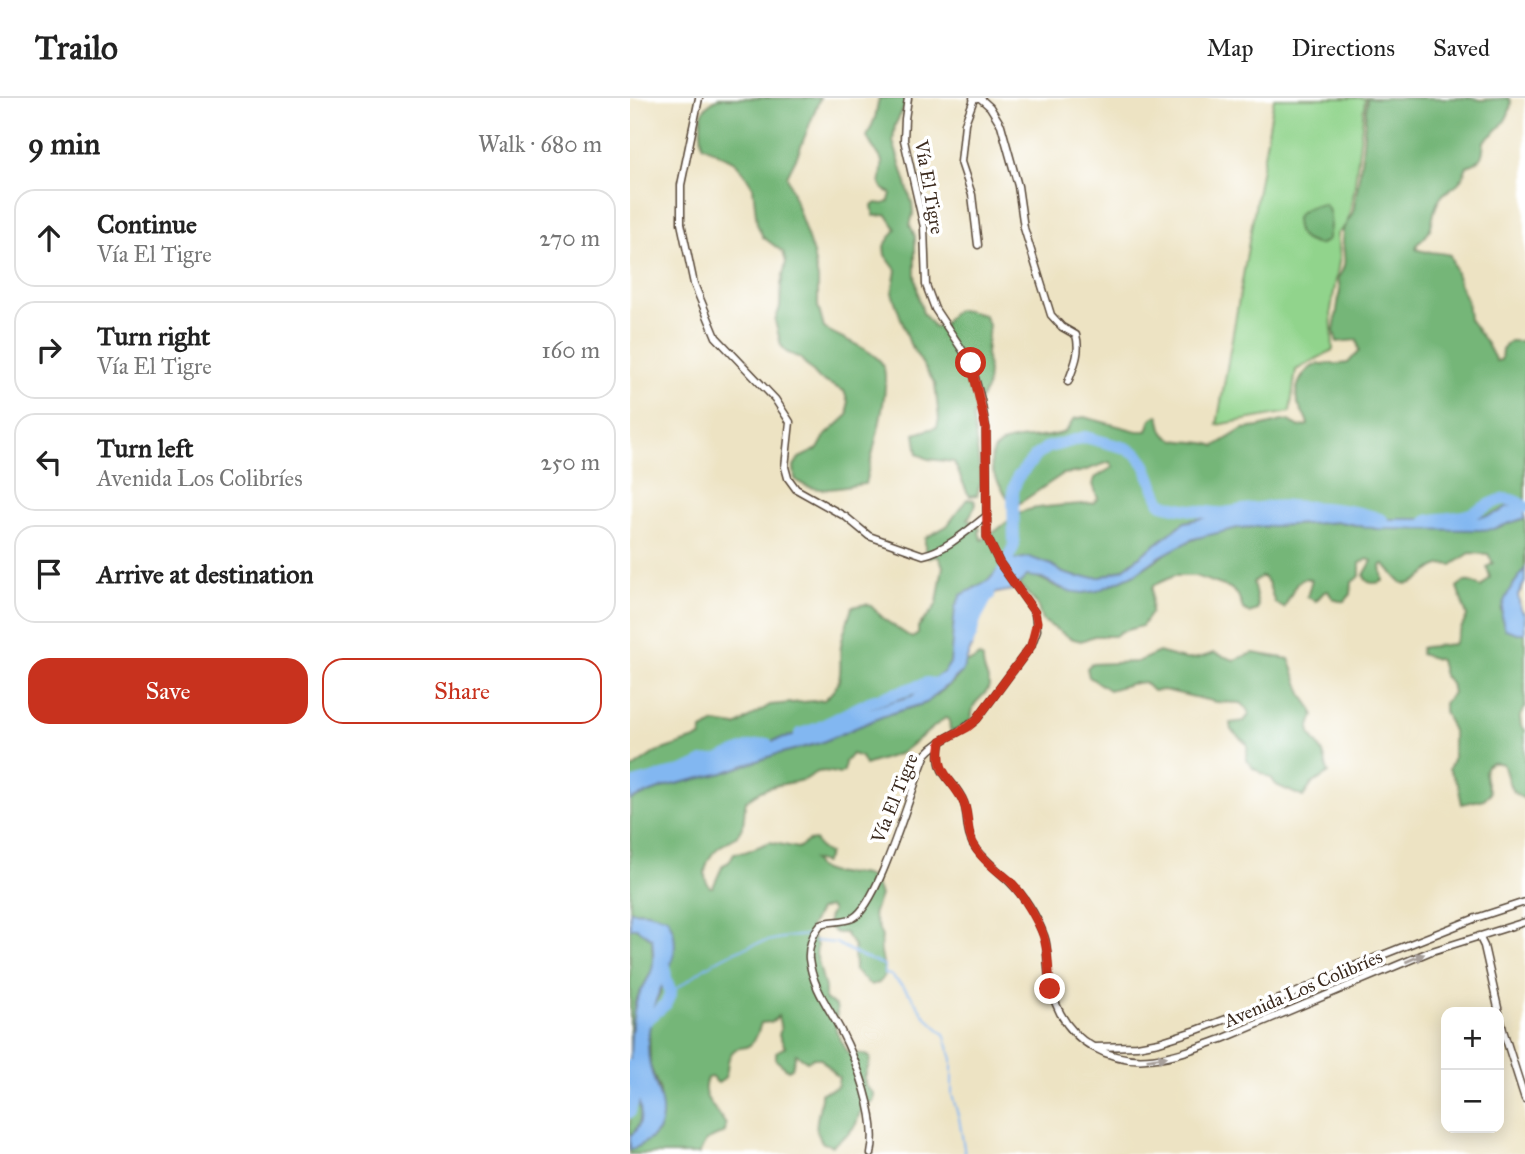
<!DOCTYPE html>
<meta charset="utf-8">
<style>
:root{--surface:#fff;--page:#f2f2f2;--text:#222;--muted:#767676;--line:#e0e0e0;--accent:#c8321e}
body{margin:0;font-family:"IM FELL Great Primer",serif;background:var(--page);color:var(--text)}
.controls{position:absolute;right:21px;bottom:21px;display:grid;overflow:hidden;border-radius:14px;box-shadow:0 4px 18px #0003}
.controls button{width:63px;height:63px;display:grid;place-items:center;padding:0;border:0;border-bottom:2px solid var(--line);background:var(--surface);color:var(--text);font:35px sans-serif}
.stop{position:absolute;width:21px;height:21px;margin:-16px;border:5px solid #c8321e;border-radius:50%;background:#fff}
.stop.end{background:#c8321e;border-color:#fff;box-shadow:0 2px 7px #0008}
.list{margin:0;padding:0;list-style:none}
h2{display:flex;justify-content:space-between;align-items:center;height:91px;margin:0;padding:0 28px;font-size:30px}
h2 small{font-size:23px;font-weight:400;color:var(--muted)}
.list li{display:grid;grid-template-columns:46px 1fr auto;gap:21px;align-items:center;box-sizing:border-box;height:98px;margin:0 14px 14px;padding:0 14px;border:2px solid var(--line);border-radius:21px}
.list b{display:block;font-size:26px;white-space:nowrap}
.list p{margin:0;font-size:23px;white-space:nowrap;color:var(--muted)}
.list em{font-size:23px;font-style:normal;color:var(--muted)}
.actions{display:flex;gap:14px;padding:21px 28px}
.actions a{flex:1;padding:16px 0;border:2px solid var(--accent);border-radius:21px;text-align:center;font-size:24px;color:var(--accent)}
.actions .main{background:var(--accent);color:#fff}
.icon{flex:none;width:38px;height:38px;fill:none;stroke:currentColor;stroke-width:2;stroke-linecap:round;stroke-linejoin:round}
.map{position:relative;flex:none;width:895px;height:1056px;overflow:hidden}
header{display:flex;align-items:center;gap:42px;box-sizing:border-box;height:98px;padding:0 35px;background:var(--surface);border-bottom:2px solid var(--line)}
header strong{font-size:33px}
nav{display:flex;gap:38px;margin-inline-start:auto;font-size:24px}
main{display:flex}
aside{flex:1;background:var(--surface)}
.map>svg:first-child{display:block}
.green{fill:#91d48c;stroke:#667f55;stroke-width:2}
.forest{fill:#74b678;stroke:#58704b;stroke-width:2}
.water{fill:#82b7f1;stroke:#5e7088;stroke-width:2}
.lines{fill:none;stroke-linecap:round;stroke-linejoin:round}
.stream{stroke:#82b7f1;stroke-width:2}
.river{stroke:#82b7f1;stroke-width:12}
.minor-casing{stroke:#564637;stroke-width:9}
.minor{stroke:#fff;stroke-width:6}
.oneway{fill:#a79f9a}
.route{stroke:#c8321e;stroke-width:9}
.labels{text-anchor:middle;stroke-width:7;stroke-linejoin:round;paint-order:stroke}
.street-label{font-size:19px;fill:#3b2a1e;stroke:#fff}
</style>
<header>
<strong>Trailo</strong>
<nav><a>Map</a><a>Directions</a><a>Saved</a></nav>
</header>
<main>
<aside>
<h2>9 min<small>Walk · 680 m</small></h2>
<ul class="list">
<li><svg class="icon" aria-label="ahead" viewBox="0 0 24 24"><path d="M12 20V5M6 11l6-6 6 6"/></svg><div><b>Continue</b><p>Vía El Tigre</p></div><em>270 m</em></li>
<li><svg class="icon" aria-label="right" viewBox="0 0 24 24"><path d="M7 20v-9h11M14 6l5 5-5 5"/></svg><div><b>Turn right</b><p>Vía El Tigre</p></div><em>160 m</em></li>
<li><svg class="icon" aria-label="left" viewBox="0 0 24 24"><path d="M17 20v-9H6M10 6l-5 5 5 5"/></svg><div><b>Turn left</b><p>Avenida Los Colibríes</p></div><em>250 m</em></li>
<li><svg class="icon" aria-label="arrive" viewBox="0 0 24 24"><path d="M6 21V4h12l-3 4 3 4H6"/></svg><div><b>Arrive at destination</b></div></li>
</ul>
<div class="actions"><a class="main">Save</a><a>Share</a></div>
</aside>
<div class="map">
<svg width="895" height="1056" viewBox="0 0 895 1056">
<rect width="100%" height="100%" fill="#fff"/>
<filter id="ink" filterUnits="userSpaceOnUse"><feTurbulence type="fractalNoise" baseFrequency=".0143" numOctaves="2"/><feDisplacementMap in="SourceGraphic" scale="14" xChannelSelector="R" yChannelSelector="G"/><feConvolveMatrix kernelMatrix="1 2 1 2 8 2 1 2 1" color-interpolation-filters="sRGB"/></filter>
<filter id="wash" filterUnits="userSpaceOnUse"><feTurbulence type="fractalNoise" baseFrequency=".00686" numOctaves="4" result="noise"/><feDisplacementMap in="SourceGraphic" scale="28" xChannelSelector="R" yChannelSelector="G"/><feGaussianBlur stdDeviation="1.57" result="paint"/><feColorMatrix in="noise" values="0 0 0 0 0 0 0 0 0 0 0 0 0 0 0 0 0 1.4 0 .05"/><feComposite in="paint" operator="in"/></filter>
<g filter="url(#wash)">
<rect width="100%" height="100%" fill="#ede3c3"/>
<path class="green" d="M 644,0 L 735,0 L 724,94 L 717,126 L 707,136 L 710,158 L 701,212 L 703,252 L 666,272 L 660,314 L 587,327 Z"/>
<path class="forest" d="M 89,0 L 190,0 L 167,58 L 157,78 L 183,156 L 188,181 L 188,208 L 194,230 C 210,240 239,250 251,264 C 265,281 240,363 235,386 C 211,388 185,399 165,381 L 164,368 L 169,360 L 188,351 L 195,338 L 218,317 L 218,304 L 214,293 L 189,281 L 170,260 L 156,254 L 151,247 L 145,223 L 150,209 L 151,187 L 156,164 L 153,154 L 133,139 L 127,126 L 123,89 L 113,73 L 105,64 L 72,47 C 71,26 66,9 89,0 Z
M 249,0 L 279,0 L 265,27 L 263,43 L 282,105 L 283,116 L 280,127 L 285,138 L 285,177 L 289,201 L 293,215 L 304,229 L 312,229 C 326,205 329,212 354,217 L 359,227 L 356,256 L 358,270 L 357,290 L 347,307 L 343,320 L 351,383 L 347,397 L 340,398 L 337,394 L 324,364 L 298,361 L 288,356 L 285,336 L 307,329 L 309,321 L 305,286 L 280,246 L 262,195 L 266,172 L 255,157 L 254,148 L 266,131 L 257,117 L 244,118 L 242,108 L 246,105 L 254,106 L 259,103 L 261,95 L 253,91 L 250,85 C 256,53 249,64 237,39 L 245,20 Z
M 737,0 L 843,0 L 851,2 L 878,0 L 881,3 C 881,21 868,32 854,43 C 853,58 852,64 837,68 C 835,72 833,80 830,83 C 824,91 814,92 809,102 C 798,121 808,131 787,146 L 786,151 C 798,156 809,153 820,157 L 832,193 L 837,202 L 839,221 L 857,246 L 866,263 L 871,262 L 872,251 L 880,243 L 895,243 L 895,406 L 878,408 L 869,414 L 857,418 L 812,421 L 759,421 L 637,409 L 595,415 L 555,424 L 493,471 L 472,479 L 447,479 L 433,475 L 422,467 L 368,472 L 358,483 L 345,489 L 323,527 L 324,544 L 320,565 L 314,574 L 281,598 L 222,614 L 186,631 L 120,649 L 100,658 L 0,687 L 0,672 L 26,654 L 71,639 L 72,632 L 85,625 L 106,628 L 140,607 L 194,602 C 217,583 208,572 211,547 C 213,534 219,521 222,509 L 236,506 L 241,508 L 255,522 L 282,540 L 288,536 L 288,529 L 303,512 L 307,505 L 313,468 L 308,458 L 299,460 L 295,453 L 295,440 L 317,428 L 337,401 L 344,402 L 346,407 L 338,421 L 350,431 L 349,435 L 352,442 C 364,436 376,424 387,416 C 399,408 447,407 463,405 L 468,401 L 463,386 L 465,380 L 483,369 L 480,364 L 450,374 L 433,376 L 390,405 L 377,400 C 373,391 364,379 362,371 C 354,329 412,346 434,334 C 439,331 441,325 444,321 L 454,319 L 507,333 L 517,333 L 521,321 L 528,317 C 532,323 530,332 536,337 C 546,347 570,341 585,348 L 613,331 L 629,329 L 652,323 L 659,323 L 670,329 L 678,327 C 677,317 668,311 667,302 C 664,288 675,269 689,266 C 698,265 708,267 718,265 L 729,253 L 727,242 L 707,244 L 704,233 L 710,192 L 708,179 C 721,164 710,149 713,132 C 715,126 721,120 723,113 C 731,75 734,38 737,0 Z
M 694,106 C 704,115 700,132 697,143 L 689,147 C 672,143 666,138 666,120 C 673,109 682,108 694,106 Z
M 895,420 L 895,470 L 883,487 L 871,512 L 887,535 L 895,535 L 895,608 L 890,619 L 891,628 L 895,632 L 895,701 C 877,695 879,680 873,666 C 848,659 855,681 860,695 L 854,701 L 832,706 L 828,687 L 819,671 L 823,661 L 823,633 L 814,613 L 814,605 L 823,595 L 821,585 L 814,578 L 810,562 L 790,556 L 791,550 L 795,549 L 824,546 L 837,518 L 827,489 C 836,480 842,484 851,489 L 860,480 L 857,469 L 863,465 L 858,456 L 840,455 L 822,467 C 798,461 790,491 773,485 C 763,481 762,470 753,466 L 751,468 L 753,483 C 746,486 736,487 734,477 L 742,463 L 738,461 L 730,465 L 730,478 L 722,484 L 721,496 L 715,503 C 706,504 702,501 698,493 L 694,494 L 686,503 L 677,499 L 682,482 L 676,480 L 667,485 L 654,510 L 645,505 L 638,484 L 632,478 L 623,484 L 628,508 L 627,512 L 620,515 L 613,511 L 608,497 L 600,490 L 565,478 L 544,478 L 524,487 L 522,490 L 521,515 L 512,528 L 490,534 L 485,538 L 464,538 L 451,543 L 440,540 L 412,522 L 407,506 L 389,486 L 397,478 L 403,477 L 432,491 L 467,493 L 505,476 L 549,447 L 581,435 L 608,430 L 710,424 L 747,431 L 863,431 Z
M 529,554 C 556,562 557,565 584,555 L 604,562 L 623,555 L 659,561 L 673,598 L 682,611 L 684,618 C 674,639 683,637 692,653 C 696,660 695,668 699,675 L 682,686 L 673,699 L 646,687 L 642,681 L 623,670 L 617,662 L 617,646 L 601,632 L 600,625 L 614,623 L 619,617 L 617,611 L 611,605 L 586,604 L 534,592 L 523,593 L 514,584 L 500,586 L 479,592 L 459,579 L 457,570 L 461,566 L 507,564 Z
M 349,558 L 353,561 C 352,573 360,582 359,588 C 357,596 350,599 345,606 C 342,610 342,616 341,622 L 325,633 L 320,632 L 319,621 L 315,620 L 271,655 L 235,667 L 231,659 L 222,656 L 215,664 L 214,673 L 209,676 C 200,673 191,671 183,676 C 179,679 178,681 173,682 C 152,687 134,687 116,703 C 113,714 116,727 108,736 C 103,742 95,745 89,749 C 78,758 69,777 80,789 L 83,789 L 93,767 L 99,764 L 104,755 L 115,754 L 140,744 L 168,750 L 178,743 L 185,742 L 190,750 L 199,756 L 194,765 L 183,762 L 188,770 C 195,773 203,776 210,776 C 234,776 240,772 250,797 L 243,817 L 252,839 L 250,850 L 255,876 L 249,885 L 240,887 L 225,873 L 224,848 L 215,835 L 206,835 L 199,829 L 198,820 L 202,813 L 199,809 L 189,812 L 179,832 L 187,848 L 186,856 L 195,890 L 195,901 L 206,908 C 209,917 204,924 206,932 C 209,939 214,948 218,955 L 234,956 L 240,959 C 241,968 231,980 236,988 C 238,991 242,993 244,996 L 244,1002 L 231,1011 L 226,1026 L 219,1035 L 202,1048 L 193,1045 C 179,1029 192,1014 191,995 L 207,989 L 209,980 L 190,960 L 184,960 L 177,963 L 166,956 L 162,970 L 158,972 L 146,962 L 146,954 L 155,949 L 149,937 L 151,931 L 148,918 L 142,924 L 131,925 C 128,934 125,946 116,949 C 109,951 105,949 101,956 C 94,966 102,978 88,985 L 81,979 L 77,980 C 68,1000 88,1011 96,1027 L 95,1034 L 76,1043 L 69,1056 L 0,1056 L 0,1052 L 28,1034 L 30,993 L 20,968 L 19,930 L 25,905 L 36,882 L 44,852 L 43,829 L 17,814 L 0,813 L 0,702 L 37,688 L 93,675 L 144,657 L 190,645 L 256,617 L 296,605 L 322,585 L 332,574 L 336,564 L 342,563 Z
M 0,830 L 6,830 L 22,841 L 23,871 L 5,904 L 0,966 Z
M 0,968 C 1,991 23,1020 0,1038 Z"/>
<path class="water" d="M 895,406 L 895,420 L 863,431 L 849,432 L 747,431 L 710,424 L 608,430 L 563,441 L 529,459 L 505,476 L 467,493 L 453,495 L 437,493 L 412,480 L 397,478 L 382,492 L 362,496 L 348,507 L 345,517 L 345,539 L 332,574 L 296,605 L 256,617 L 190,645 L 144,657 L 93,675 L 37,688 L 0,702 L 0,687 L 100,658 L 120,649 L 186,631 L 222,614 L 281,598 L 314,574 L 320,565 L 325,509 L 331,497 L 358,483 L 368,472 L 383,462 L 399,459 L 422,467 L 433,475 L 447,479 L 472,479 L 493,471 L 555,424 L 595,415 L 637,409 L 699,411 L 759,421 L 812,421 L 857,418 L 869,414 L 878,408 Z
M 895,470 L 895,484 L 888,497 L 890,510 L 895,516 L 895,535 L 887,535 L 875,531 C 864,507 882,490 895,470 Z
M 0,813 L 17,814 L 37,819 C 60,857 26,885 21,920 C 18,935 17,953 20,968 C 24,987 36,1005 31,1025 C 29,1038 11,1048 0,1052 L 0,1038 C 24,1020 0,991 0,968 C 0,949 1,926 5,908 C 7,896 17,885 21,874 C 25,864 23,851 22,841 L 6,830 L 0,830 Z"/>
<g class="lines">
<path class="stream" d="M 185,843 L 206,845 L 230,858 L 254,867 L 255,876 L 261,877 L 280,896 L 295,918 L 314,936 L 322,961 L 322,997 L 329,1020 L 335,1056
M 41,894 C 54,887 64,877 76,869 C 108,848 142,839 179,837 L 181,839"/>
<path class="river" d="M 797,423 C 810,420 825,421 837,417 C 860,411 870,390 895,409
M 337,545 C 344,533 341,533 345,522 C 347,515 353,509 356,499 L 359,497 L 359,492 L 368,483 L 374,472 L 384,447 L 383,394 L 387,380 L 405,359 L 416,350 L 455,339 L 496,350 L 507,356 L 515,367 L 531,405 C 542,410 584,416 595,415 C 609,413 624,410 639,409 C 668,407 725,410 752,422
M 170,636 L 186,631 L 239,604 L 297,585 L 305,586 L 315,581
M 0,687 L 62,670 L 73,664 L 88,662 L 120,649 L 137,646
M 11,927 L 36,906 L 41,894 L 36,882 L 35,868
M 0,968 L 0,979 L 6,990 L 0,1014"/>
</g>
</g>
<g filter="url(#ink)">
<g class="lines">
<g class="minor-casing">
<path id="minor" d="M 69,0 L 51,87 L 51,125 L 64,186 L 86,239 L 145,301 L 160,324 L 155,369 L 158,380 L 166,391 L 216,419 L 239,438 L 293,457 C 316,452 337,433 355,419
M 343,0 L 350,0 L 360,9 L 371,27 L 388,88 L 394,130 L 421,217 L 432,229 L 446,237 C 451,254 444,268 438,284
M 344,1 L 335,25 L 331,64 L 342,97 L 348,147
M 311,643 C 303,681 324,678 334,705 C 339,719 335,732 343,746 C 352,761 368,772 380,784 C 395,799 407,819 414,838 C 418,848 417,860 418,870 C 420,902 434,933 463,949 C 507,974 549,956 592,941 L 799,854 L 895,824
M 849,838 L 854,848 L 873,932 L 895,1001
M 465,949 L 507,948 L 529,944 L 567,932 L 663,896 L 722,869 L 846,820 L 895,804
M 241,1056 C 249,1019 227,964 210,931 C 198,909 182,887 179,861 C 178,849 183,835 191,826 C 201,823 214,824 223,820 C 249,807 282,688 296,656 C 310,640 331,635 347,621 L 401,548 L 407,532 L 405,515 L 369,464 L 357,439 L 356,330 L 351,302 L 341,265 L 305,211 L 296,187 L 294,129 L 274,42 L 275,21 L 278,0"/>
</g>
<use href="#minor" class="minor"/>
</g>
<defs><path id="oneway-solid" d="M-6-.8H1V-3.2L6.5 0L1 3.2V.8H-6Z" transform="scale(1.75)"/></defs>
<g class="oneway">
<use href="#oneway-solid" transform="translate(785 860) rotate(-23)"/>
<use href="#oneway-solid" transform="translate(527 960) rotate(-8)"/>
</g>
</g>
<g class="lines" filter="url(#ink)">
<path class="route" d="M 341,265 L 356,330 L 357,439 L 369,464 L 405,515 L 407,524 L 401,548 L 347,621 L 338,629 L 311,643 C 305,674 319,678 332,701 C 341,717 334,734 347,752 C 355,764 368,773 379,782 C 392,795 401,811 409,827 C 419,846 418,869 420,891"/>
</g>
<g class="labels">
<g class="street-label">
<text transform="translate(300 89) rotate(80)" y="7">Vía El Tigre</text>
<text transform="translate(264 700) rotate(-68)" y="7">Vía El Tigre</text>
<text transform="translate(673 890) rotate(-23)" y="7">Avenida Los Colibríes</text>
</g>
</g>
</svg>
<div class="controls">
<button>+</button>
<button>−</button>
</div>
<div class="stop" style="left:341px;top:265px"></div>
<div class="stop end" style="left:420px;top:891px"></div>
</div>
</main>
